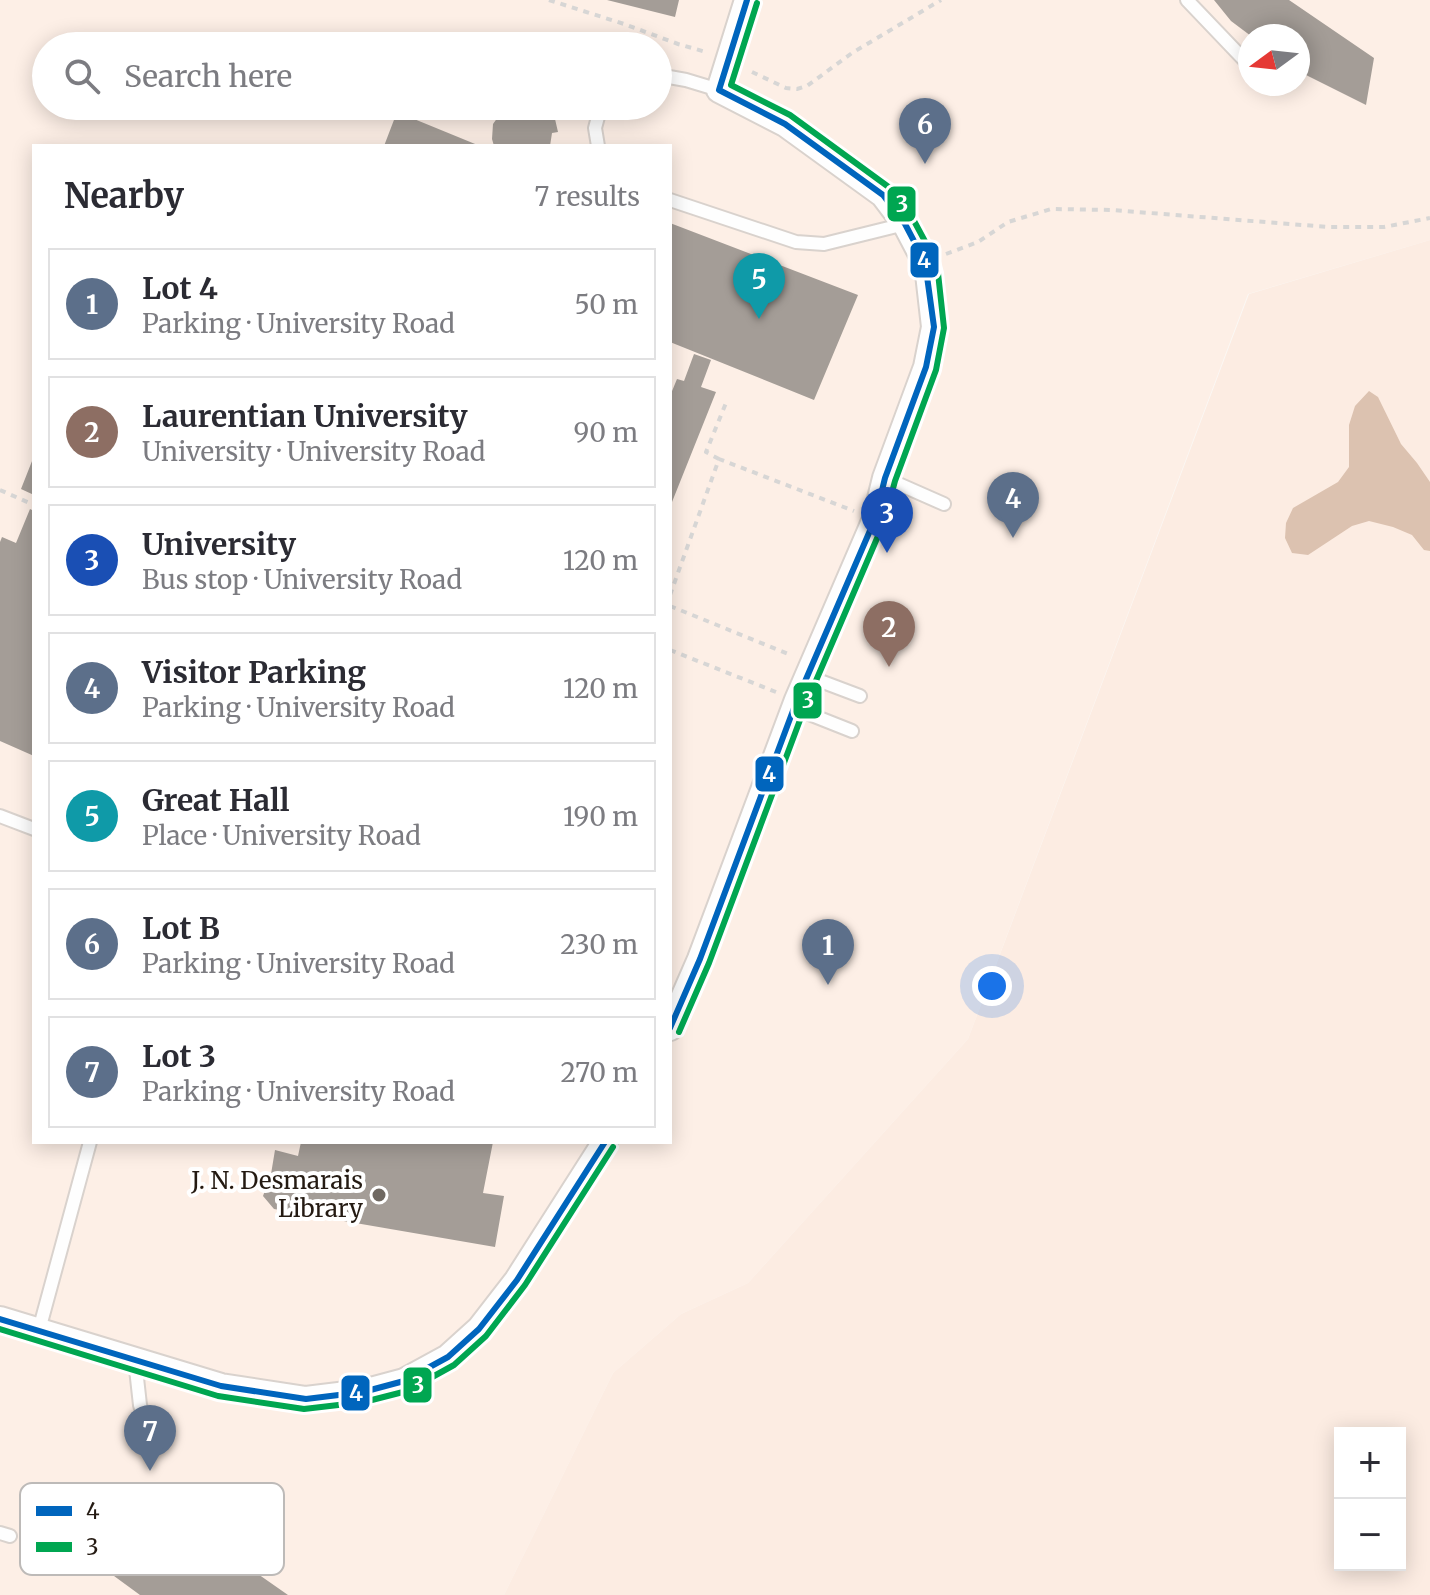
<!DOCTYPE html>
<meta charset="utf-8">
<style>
:root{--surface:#fff;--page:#f2f2f3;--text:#2b2b33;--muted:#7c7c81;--line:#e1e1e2;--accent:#6f6861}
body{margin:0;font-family:Merriweather,serif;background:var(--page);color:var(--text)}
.controls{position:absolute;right:24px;bottom:24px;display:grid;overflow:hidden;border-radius:0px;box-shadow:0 4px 20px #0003}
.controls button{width:72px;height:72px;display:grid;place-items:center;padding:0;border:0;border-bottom:2px solid var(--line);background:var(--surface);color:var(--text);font:40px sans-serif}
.compass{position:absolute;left:1238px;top:24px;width:72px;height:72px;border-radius:50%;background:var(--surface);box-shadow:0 4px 20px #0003;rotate:255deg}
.you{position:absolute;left:992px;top:986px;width:28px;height:28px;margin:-20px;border:6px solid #fff;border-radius:50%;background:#1a73e8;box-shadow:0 0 0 12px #1a73e833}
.badge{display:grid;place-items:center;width:52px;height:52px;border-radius:50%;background:var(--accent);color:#fff;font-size:26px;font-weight:700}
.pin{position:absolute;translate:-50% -66px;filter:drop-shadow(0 2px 4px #0008)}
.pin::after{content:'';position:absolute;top:42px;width:28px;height:24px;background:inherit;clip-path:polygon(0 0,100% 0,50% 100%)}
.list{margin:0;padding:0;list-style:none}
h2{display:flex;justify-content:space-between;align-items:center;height:104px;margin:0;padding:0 32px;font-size:34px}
h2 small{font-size:26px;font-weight:400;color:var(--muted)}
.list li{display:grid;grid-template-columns:52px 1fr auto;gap:24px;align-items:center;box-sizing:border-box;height:112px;margin:0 16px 16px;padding:0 16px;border:2px solid var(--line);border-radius:0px}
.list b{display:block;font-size:30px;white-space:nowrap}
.list p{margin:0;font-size:26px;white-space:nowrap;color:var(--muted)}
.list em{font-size:26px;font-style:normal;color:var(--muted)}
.icon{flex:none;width:44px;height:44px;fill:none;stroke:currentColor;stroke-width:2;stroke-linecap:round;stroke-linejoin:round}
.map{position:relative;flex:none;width:1430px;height:1595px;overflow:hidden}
.search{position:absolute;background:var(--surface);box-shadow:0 4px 20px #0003;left:32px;top:32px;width:640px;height:88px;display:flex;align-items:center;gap:20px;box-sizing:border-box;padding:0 28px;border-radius:44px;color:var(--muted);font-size:30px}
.panel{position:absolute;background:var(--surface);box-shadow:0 4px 20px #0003;left:32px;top:144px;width:640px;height:1000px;border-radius:0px}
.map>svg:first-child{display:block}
.built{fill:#fdefe6;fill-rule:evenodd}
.green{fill:#fcece2;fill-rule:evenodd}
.water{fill:#dcc2b0}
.building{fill:#a49d97}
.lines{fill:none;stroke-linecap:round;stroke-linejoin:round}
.lane-casing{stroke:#d9d2cd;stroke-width:16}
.street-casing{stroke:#d9d2cd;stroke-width:28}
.path{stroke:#d7d6d5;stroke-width:4;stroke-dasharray:6 6;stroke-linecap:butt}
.lane{stroke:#fefefe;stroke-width:12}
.street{stroke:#fefefe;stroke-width:24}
.bus-1-casing{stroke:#fff;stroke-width:12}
.bus-2-casing{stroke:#fff;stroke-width:12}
.bus-1{stroke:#0065bd;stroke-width:6}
.bus-2{stroke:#00a651;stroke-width:6}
.poi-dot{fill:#6f6861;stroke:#fff;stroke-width:3}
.labels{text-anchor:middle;stroke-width:8;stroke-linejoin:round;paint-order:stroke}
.poi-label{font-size:24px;fill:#241a12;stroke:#fff;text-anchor:end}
.key{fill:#fff;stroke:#bdbab8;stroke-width:2}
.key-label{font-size:22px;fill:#241a12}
.line-badge{stroke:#fff;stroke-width:3}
.badge-label{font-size:22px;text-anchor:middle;font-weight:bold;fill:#fff}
</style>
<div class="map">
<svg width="1430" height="1595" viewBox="0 0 1430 1595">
<rect width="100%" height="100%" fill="#fbf8f5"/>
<path class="built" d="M 0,0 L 1430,0 L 1430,240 L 1248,294 L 968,1039 L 748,1283 L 681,1314 L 613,1373 L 504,1595 L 0,1595 ZM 1250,36 L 1298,36 L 1298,84 L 1250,84 ZM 46,46 L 658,46 L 658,106 L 46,106 ZM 34,146 L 670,146 L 670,1142 L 34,1142 Z"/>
<path class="green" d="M 1430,240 L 1430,1595 L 504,1595 L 613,1373 L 681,1314 L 748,1283 L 968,1039 L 1249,294 ZM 1340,1433 L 1400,1433 L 1400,1565 L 1340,1565 Z"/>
<path class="water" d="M 1369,391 L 1378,397 L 1401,444 L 1417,463 L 1430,482 L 1430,551 L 1424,550 L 1412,535 L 1393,527 L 1369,521 L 1352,526 L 1308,555 L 1292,553 L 1285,538 L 1286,523 L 1293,508 L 1338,482 L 1349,467 L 1349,425 L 1355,406 Z"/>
<path class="building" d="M 607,0 L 679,0 L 675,17 Z
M 1214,0 L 1289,0 L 1374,58 L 1366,105 L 1298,71 L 1298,36 L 1251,36 L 1231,21 Z
M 508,106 L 533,106 L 541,111 L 549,120 L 555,119 L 558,132 L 552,133 L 550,146 L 494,146 L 492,139 L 493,124 L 498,117 L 508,108 Z
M 397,112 L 480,146 L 384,146 Z
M 670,223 L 858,295 L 814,400 L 670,342 Z
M 694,354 L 711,360 L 701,387 L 716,392 L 670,507 L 670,396 L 677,379 L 684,381 Z
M 34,456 L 34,495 L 21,489 Z
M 30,509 L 34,511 L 34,756 L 0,741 L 0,542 L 2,537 L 16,543 Z
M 301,1142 L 493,1142 L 483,1193 L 504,1196 L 495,1247 L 274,1209 L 263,1196 L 271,1174 L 275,1150 L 298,1156 Z
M 153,1501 L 288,1595 L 140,1595 L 99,1565 L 127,1529 Z"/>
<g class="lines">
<g class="lane-casing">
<path id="lane" d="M 1187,0 L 1250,66
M 658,75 L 686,80 L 719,90
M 598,146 L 595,128 L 601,106
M 670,200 L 796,242 L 824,244 L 905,224
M 885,478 L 944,504
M 807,676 L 860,696
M 794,708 L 852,731
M 0,816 L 34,829
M 39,1330 L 90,1142
M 135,1360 L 140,1405 L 148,1432
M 0,1533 L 10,1536"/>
</g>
<g class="street-casing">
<path id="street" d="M 670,1028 L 700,959 L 797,700 L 875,519 L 885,478 L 926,367 L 934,327 L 928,274 L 925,262 L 905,224 L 883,195 L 785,124 L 719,90 L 747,0
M 0,1319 L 221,1386 L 306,1399 L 363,1392 L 404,1381 L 448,1357 L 479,1329 L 517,1280 L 605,1142"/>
</g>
<path class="path" d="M 549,0 L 624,24 L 678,44 L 706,52
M 752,72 L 786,88 L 797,89 L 807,86 L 852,53 L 941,0
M 946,254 L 978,242 L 1008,222 L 1051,209 L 1112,210 L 1328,227 L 1384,227 L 1430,218
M 719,459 L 706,452 L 726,403
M 0,490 L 34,505
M 670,595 L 719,459 L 854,511
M 670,606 L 791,655
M 670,650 L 776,692"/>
<use href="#lane" class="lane"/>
<use href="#street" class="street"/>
<g class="bus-1-casing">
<path id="bus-1" d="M 719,90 L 747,0
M 670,1028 L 700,959 L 797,700 L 875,519 L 885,478 L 926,367 L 934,327 L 925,262 L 905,224 L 883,195 L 785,124 L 719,90
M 0,1319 L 221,1386 L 306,1399 L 363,1392 L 404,1381 L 448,1357 L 479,1329 L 517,1280 L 605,1142"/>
</g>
<g class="bus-2-casing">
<path id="bus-2" d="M 679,1032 L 709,963 L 806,704 L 884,522 L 895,481 L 936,370 L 944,328 L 938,273 L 934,258 L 913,219 L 890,188 L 790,115 L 731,85 L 757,3
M 0,1329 L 218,1396 L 304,1409 L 364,1402 L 407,1391 L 454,1365 L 486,1336 L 525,1285 L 613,1147"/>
</g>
<use href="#bus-1" class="bus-1"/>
<use href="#bus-2" class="bus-2"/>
</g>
<circle class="poi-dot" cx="379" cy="1195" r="8"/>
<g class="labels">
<g class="poi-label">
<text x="363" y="1189">J. N. Desmarais<tspan x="363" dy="28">Library</tspan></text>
</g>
</g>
<rect x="20" y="1483" width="264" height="92" rx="12" class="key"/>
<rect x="36" y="1506" width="36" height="10" fill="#0065bd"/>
<rect x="36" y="1542" width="36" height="10" fill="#00a651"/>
<g class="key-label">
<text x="86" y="1519">4</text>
<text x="86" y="1555">3</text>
</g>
<g class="line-badge">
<rect x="886" y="185" width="31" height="38" rx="8" fill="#00a651"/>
<rect x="909" y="241" width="31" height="38" rx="8" fill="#0065bd"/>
<rect x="792" y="681" width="31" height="39" rx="8" fill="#00a651"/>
<rect x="754" y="755" width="31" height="38" rx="8" fill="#0065bd"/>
<rect x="402" y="1366" width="31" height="38" rx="8" fill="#00a651"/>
<rect x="340" y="1374" width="31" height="38" rx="8" fill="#0065bd"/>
</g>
<g class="badge-label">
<text x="902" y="212">3</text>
<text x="924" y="268">4</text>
<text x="808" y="708">3</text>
<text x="769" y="782">4</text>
<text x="418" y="1393">3</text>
<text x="356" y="1401">4</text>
</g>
</svg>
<div class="controls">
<button>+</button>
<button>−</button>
</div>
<svg class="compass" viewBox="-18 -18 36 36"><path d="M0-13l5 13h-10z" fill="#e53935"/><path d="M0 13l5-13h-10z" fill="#7c7c81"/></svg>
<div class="you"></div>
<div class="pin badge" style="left:828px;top:985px;background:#5c6f8a">1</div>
<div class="pin badge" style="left:889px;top:667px;background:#8d6e63">2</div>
<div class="pin badge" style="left:887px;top:553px;background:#1a4fb4">3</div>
<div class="pin badge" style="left:1013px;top:538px;background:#5c6f8a">4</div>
<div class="pin badge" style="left:759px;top:319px;background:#0f9aa8">5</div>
<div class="pin badge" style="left:925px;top:164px;background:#5c6f8a">6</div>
<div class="pin badge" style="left:150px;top:1471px;background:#5c6f8a">7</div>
<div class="search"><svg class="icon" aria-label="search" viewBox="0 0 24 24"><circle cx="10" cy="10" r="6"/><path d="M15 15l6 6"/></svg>Search here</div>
<section class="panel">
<h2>Nearby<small>7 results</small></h2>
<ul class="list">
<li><span class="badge" style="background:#5c6f8a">1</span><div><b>Lot 4</b><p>Parking · University Road</p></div><em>50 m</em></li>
<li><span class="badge" style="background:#8d6e63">2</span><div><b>Laurentian University</b><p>University · University Road</p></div><em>90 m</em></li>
<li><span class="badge" style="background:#1a4fb4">3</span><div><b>University</b><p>Bus stop · University Road</p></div><em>120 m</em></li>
<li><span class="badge" style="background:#5c6f8a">4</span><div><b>Visitor Parking</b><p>Parking · University Road</p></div><em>120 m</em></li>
<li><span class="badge" style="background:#0f9aa8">5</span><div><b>Great Hall</b><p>Place · University Road</p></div><em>190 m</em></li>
<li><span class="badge" style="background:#5c6f8a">6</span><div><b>Lot B</b><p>Parking · University Road</p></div><em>230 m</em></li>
<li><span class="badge" style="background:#5c6f8a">7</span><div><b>Lot 3</b><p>Parking · University Road</p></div><em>270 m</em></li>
</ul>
</section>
</div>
